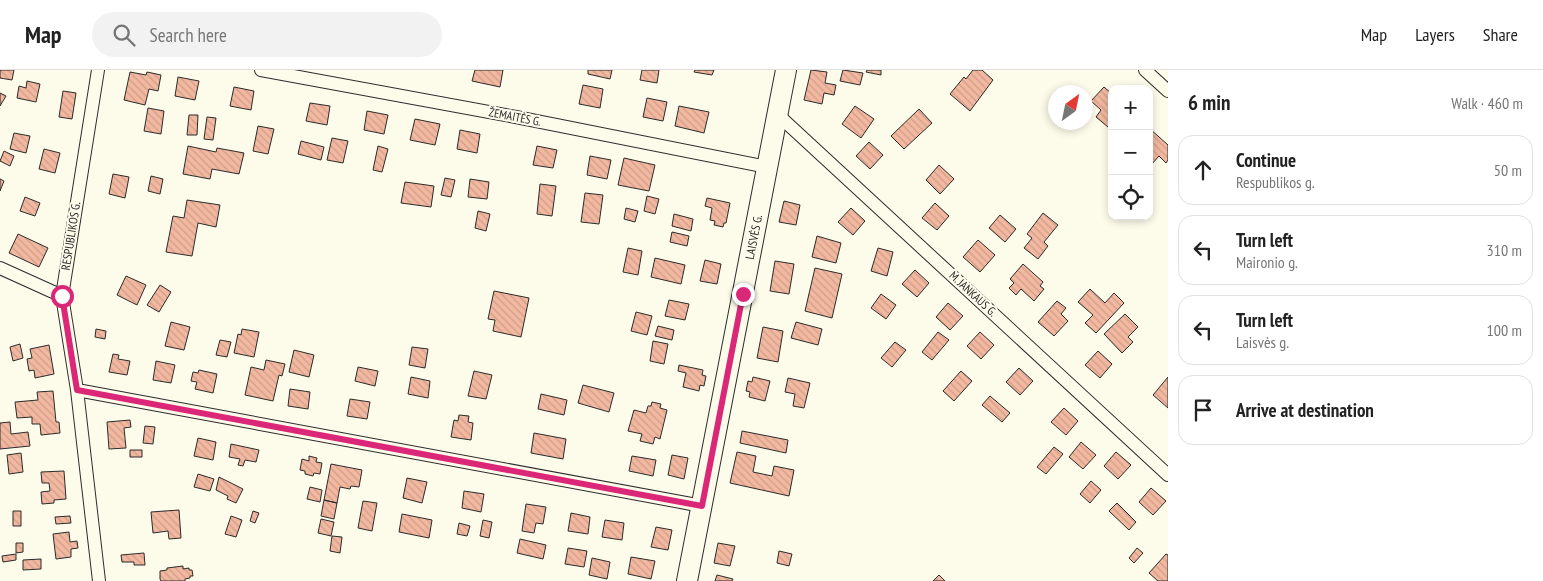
<!DOCTYPE html>
<meta charset="utf-8">
<style>
:root{--surface:#fff;--page:#f2f2f2;--text:#222;--muted:#767676;--line:#e0e0e0}
body{margin:0;font-family:"PT Sans Narrow",sans-serif;background:var(--page);color:var(--text)}
.controls{position:absolute;right:15px;top:15px;display:grid;overflow:hidden;border-radius:10px;box-shadow:0 2px 8px #0003}
.controls button{width:45px;height:45px;display:grid;place-items:center;padding:0;border:0;border-bottom:1px solid var(--line);background:var(--surface);color:var(--text);font:25px sans-serif}
.compass{position:absolute;left:1048px;top:15px;width:45px;height:45px;border-radius:50%;background:var(--surface);box-shadow:0 2px 8px #0003;rotate:33deg}
.stop{position:absolute;width:15px;height:15px;margin:-11px;border:4px solid #db2777;border-radius:50%;background:#fff}
.stop.end{background:#db2777;border-color:#fff;box-shadow:0 1px 5px #0008}
.list{margin:0;padding:0;list-style:none}
h2{display:flex;justify-content:space-between;align-items:center;height:65px;margin:0;padding:0 20px;font-size:21px}
h2 small{font-size:16px;font-weight:400;color:var(--muted)}
.list li{display:grid;grid-template-columns:32px 1fr auto;gap:15px;align-items:center;box-sizing:border-box;height:70px;margin:0 10px 10px;padding:0 10px;border:1px solid var(--line);border-radius:15px}
.list b{display:block;font-size:19px;white-space:nowrap}
.list p{margin:0;font-size:16px;white-space:nowrap;color:var(--muted)}
.list em{font-size:16px;font-style:normal;color:var(--muted)}
.icon{flex:none;width:28px;height:28px;fill:none;stroke:currentColor;stroke-width:2;stroke-linecap:round;stroke-linejoin:round}
.map{position:relative;flex:none;width:1168px;height:511px;overflow:hidden}
header{display:flex;align-items:center;gap:30px;box-sizing:border-box;height:70px;padding:0 25px;background:var(--surface);border-bottom:1px solid var(--line)}
header strong{font-size:24px}
nav{display:flex;gap:28px;margin-inline-start:auto;font-size:18px}
.search{width:350px;height:45px;background:var(--page);display:flex;align-items:center;gap:12px;box-sizing:border-box;padding:0 18px;border-radius:28px;color:var(--muted);font-size:19px}
main{display:flex}
aside{flex:1;background:var(--surface)}
.map>svg:first-child{display:block}
.building{fill:url(#building-back-hatch);stroke:#2b2b2b}
.lines{fill:none;stroke-linecap:round;stroke-linejoin:round}
.minor-casing{stroke:#2b2b2b;stroke-width:14}
.primary-casing{stroke:#2b2b2b;stroke-width:22}
.minor{stroke:#fdfbea;stroke-width:12}
.primary{stroke:#fdfbea;stroke-width:20}
.route{stroke:#db2777;stroke-width:6}
.labels{text-anchor:middle;stroke-width:4;stroke-linejoin:round;paint-order:stroke}
.street-label{font-size:12px;fill:#2b2b2b;stroke:#fdfbea}
</style>
<header>
<strong>Map</strong>
<div class="search"><svg class="icon" aria-label="search" viewBox="0 0 24 24"><circle cx="10" cy="10" r="6"/><path d="M15 15l6 6"/></svg>Search here</div>
<nav><a>Map</a><a>Layers</a><a>Share</a></nav>
</header>
<main>
<div class="map">
<svg width="1168" height="511" viewBox="0 0 1168 511">
<defs>
<pattern id="building-back-hatch" width="6" height="6" patternUnits="userSpaceOnUse" patternTransform="scale(1.25)"><rect width="6" height="6" fill="#f2b8a0"/><path d="M-1 5l2 2M0 0l6 6M5-1l2 2" fill="none" stroke="#d09e8a"/></pattern>
</defs>
<rect width="100%" height="100%" fill="#fdfbea"/>
<path class="building" d="M 0,0 L 14,0 L 12,10 L 0,8 Z
M 475,0 L 503,0 L 500,17 L 472,11 Z
M 588,0 L 612,0 L 610,9 L 588,4 Z
M 642,0 L 659,0 L 657,13 L 640,10 Z
M 695,0 L 714,0 L 712,5 L 694,2 Z
M 811,0 L 827,2 L 825,13 L 836,15 L 834,25 L 824,23 L 822,34 L 804,30 Z
M 843,0 L 863,3 L 860,15 L 840,11 Z
M 867,0 L 881,0 L 881,5 L 866,2 Z
M 973,0 L 982,0 L 993,10 L 970,41 L 950,24 L 964,7 L 966,9 Z
M 130,2 L 146,5 L 147,2 L 161,5 L 158,21 L 149,19 L 145,35 L 124,30 Z
M 178,7 L 199,11 L 195,30 L 175,26 Z
M 27,11 L 40,14 L 36,32 L 17,28 L 19,16 L 26,18 Z
M 583,15 L 603,19 L 600,38 L 579,34 Z
M 234,17 L 254,21 L 251,40 L 230,36 Z
M 1104,17 L 1112,24 L 1112,53 L 1108,57 L 1096,47 L 1101,40 L 1091,31 Z
M 63,21 L 76,23 L 72,49 L 59,47 Z
M 0,23 L 6,26 L 0,36 Z
M 647,28 L 667,32 L 663,51 L 643,47 Z
M 310,33 L 330,36 L 327,55 L 306,51 Z
M 679,36 L 709,42 L 704,63 L 675,56 Z
M 855,36 L 874,49 L 861,68 L 842,54 Z
M 148,38 L 164,41 L 161,64 L 144,61 Z
M 919,39 L 932,53 L 904,79 L 891,66 Z
M 367,41 L 388,45 L 384,64 L 364,60 Z
M 189,45 L 198,45 L 197,65 L 187,65 Z
M 207,47 L 216,48 L 213,70 L 204,69 Z
M 415,49 L 440,54 L 435,75 L 410,70 Z
M 258,56 L 274,59 L 268,84 L 253,81 Z
M 1149,58 L 1168,75 L 1168,90 L 1166,93 L 1159,86 L 1151,95 L 1149,94 Z
M 460,60 L 480,64 L 477,83 L 457,79 Z
M 14,63 L 30,66 L 26,83 L 10,79 Z
M 332,68 L 348,71 L 343,93 L 327,90 Z
M 301,71 L 324,77 L 321,90 L 298,84 Z
M 869,72 L 883,85 L 870,99 L 856,86 Z
M 188,76 L 216,82 L 217,78 L 244,83 L 239,104 L 212,99 L 210,109 L 183,104 Z
M 378,76 L 388,79 L 382,102 L 373,100 Z
M 537,76 L 557,80 L 553,98 L 533,95 Z
M 44,79 L 60,83 L 55,103 L 39,99 Z
M 4,81 L 14,86 L 10,96 L 0,91 Z
M 590,86 L 611,90 L 607,109 L 587,105 Z
M 624,88 L 655,95 L 649,121 L 618,115 Z
M 939,95 L 954,109 L 940,124 L 926,110 Z
M 113,104 L 129,107 L 125,128 L 109,124 Z
M 151,106 L 163,109 L 160,124 L 148,121 Z
M 445,108 L 455,110 L 451,127 L 441,125 Z
M 0,109 L 4,111 L 0,121 Z
M 470,109 L 489,112 L 487,129 L 468,127 Z
M 405,112 L 434,116 L 431,137 L 401,133 Z
M 540,114 L 556,116 L 552,146 L 537,144 Z
M 585,123 L 603,125 L 599,154 L 581,152 Z
M 647,126 L 659,129 L 655,144 L 644,141 Z
M 25,127 L 40,133 L 35,146 L 20,141 Z
M 707,128 L 730,133 L 726,153 L 724,153 L 723,157 L 714,155 L 715,151 L 710,150 L 712,138 L 705,136 Z
M 187,130 L 220,135 L 216,157 L 198,153 L 192,186 L 166,182 L 173,146 L 184,148 Z
M 784,131 L 800,135 L 796,155 L 779,152 Z
M 935,133 L 949,146 L 937,160 L 922,148 Z
M 626,138 L 638,141 L 635,152 L 624,149 Z
M 851,138 L 865,151 L 853,165 L 838,152 Z
M 478,141 L 490,144 L 486,161 L 475,158 Z
M 1043,143 L 1058,155 L 1044,172 L 1048,176 L 1038,189 L 1024,178 L 1032,168 L 1027,164 Z
M 674,144 L 693,149 L 691,161 L 672,156 Z
M 1000,145 L 1016,159 L 1005,172 L 989,158 Z
M 672,162 L 689,166 L 687,176 L 670,172 Z
M 18,164 L 48,178 L 39,197 L 9,183 Z
M 817,166 L 841,173 L 836,193 L 812,187 Z
M 978,170 L 995,185 L 980,202 L 963,187 Z
M 628,178 L 642,181 L 638,205 L 623,202 Z
M 878,178 L 893,182 L 887,206 L 871,201 Z
M 655,188 L 685,195 L 681,214 L 651,207 Z
M 705,190 L 721,194 L 717,214 L 700,211 Z
M 775,191 L 794,194 L 789,224 L 770,221 Z
M 1023,194 L 1043,212 L 1040,216 L 1044,219 L 1034,231 L 1021,219 L 1016,225 L 1009,218 L 1014,213 L 1010,209 Z
M 815,198 L 842,204 L 832,248 L 805,241 Z
M 915,200 L 929,213 L 917,227 L 902,214 Z
M 126,206 L 146,215 L 137,235 L 117,225 Z
M 160,215 L 171,222 L 159,242 L 147,235 Z
M 1090,219 L 1105,233 L 1114,223 L 1124,233 L 1096,263 L 1085,253 L 1093,245 L 1078,232 Z
M 494,221 L 529,228 L 521,267 L 493,261 L 495,250 L 488,249 Z
M 881,224 L 896,235 L 886,249 L 871,238 Z
M 669,230 L 689,234 L 685,250 L 665,246 Z
M 1057,231 L 1066,238 L 1061,244 L 1068,251 L 1054,266 L 1038,252 Z
M 948,233 L 963,246 L 950,260 L 936,247 Z
M 636,242 L 652,246 L 647,265 L 631,261 Z
M 1125,244 L 1138,257 L 1128,267 L 1133,272 L 1122,283 L 1104,264 Z
M 171,252 L 190,257 L 184,280 L 165,276 Z
M 796,252 L 822,259 L 818,275 L 791,268 Z
M 658,256 L 674,260 L 672,270 L 655,266 Z
M 763,257 L 783,261 L 778,292 L 757,288 Z
M 96,259 L 106,261 L 105,269 L 95,267 Z
M 242,259 L 259,262 L 254,287 L 234,283 L 238,264 L 241,265 Z
M 938,262 L 949,270 L 932,290 L 922,282 Z
M 980,262 L 994,275 L 981,289 L 967,276 Z
M 220,270 L 231,272 L 227,287 L 216,285 Z
M 653,271 L 668,274 L 664,294 L 650,291 Z
M 895,272 L 906,280 L 892,297 L 881,288 Z
M 20,274 L 23,288 L 13,291 L 10,277 Z
M 49,275 L 54,304 L 35,308 L 34,300 L 29,301 L 27,289 L 32,288 L 30,279 Z
M 412,277 L 428,279 L 425,298 L 409,295 Z
M 294,280 L 314,285 L 309,307 L 289,302 Z
M 1098,281 L 1112,294 L 1100,308 L 1085,295 Z
M 113,284 L 119,285 L 118,289 L 130,291 L 127,305 L 109,302 Z
M 266,290 L 285,294 L 282,306 L 279,305 L 273,331 L 245,325 L 251,297 L 264,300 Z
M 156,291 L 175,295 L 171,313 L 153,310 Z
M 679,295 L 703,300 L 702,305 L 706,306 L 704,316 L 700,315 L 699,321 L 683,317 L 686,303 L 678,301 Z
M 358,297 L 378,301 L 375,316 L 355,311 Z
M 1019,298 L 1033,311 L 1020,325 L 1006,312 Z
M 199,300 L 217,304 L 213,323 L 195,319 L 197,312 L 191,311 L 193,302 L 198,303 Z
M 474,301 L 492,305 L 486,329 L 468,326 Z
M 961,301 L 972,311 L 954,331 L 943,321 Z
M 411,307 L 430,311 L 428,328 L 408,324 Z
M 753,307 L 770,311 L 765,331 L 749,327 L 750,322 L 746,321 L 748,311 L 752,312 Z
M 1168,307 L 1168,338 L 1153,325 Z
M 788,308 L 810,313 L 804,338 L 793,336 L 795,324 L 785,322 Z
M 583,315 L 614,323 L 609,342 L 578,333 Z
M 290,319 L 310,322 L 308,339 L 288,336 Z
M 53,321 L 56,352 L 59,352 L 60,363 L 41,365 L 40,354 L 32,354 L 32,347 L 17,348 L 15,332 L 38,330 L 37,322 Z
M 541,324 L 567,330 L 564,345 L 538,339 Z
M 990,326 L 1010,343 L 1002,352 L 982,335 Z
M 350,329 L 370,332 L 367,349 L 347,346 Z
M 652,332 L 661,334 L 660,338 L 667,340 L 660,369 L 655,367 L 653,374 L 640,371 L 642,364 L 628,361 L 634,340 L 646,343 L 648,336 L 651,336 Z
M 1064,338 L 1078,351 L 1066,365 L 1051,352 Z
M 459,345 L 469,346 L 468,352 L 473,353 L 471,370 L 451,367 L 454,350 L 458,351 Z
M 130,350 L 131,357 L 124,358 L 126,378 L 109,379 L 107,352 Z
M 10,352 L 11,364 L 28,362 L 30,376 L 0,379 L 0,353 Z
M 145,356 L 155,357 L 153,374 L 143,373 Z
M 742,361 L 788,370 L 786,383 L 740,373 Z
M 534,363 L 566,369 L 563,389 L 531,383 Z
M 198,368 L 216,372 L 213,390 L 194,386 Z
M 1081,372 L 1096,385 L 1083,399 L 1069,387 Z
M 231,374 L 259,380 L 256,392 L 245,390 L 243,396 L 238,395 L 240,389 L 229,387 Z
M 1054,377 L 1063,384 L 1046,404 L 1037,397 Z
M 130,380 L 142,380 L 142,387 L 130,387 Z
M 737,382 L 756,386 L 753,402 L 772,406 L 774,396 L 794,400 L 789,426 L 730,413 Z
M 1116,382 L 1131,395 L 1118,409 L 1104,396 Z
M 21,383 L 23,402 L 9,404 L 7,385 Z
M 672,385 L 688,388 L 684,409 L 668,405 Z
M 309,386 L 317,388 L 316,392 L 322,393 L 320,404 L 314,403 L 313,406 L 305,404 L 305,401 L 300,400 L 302,389 L 309,391 Z
M 632,386 L 656,390 L 653,406 L 629,401 Z
M 331,394 L 362,400 L 359,417 L 351,416 L 350,419 L 340,417 L 337,433 L 324,430 Z
M 64,401 L 66,429 L 54,430 L 54,433 L 42,434 L 41,422 L 50,421 L 49,413 L 42,413 L 41,402 Z
M 198,404 L 214,409 L 210,421 L 194,417 Z
M 219,407 L 243,419 L 236,433 L 227,429 L 228,426 L 216,420 Z
M 407,408 L 427,412 L 422,433 L 403,428 Z
M 1091,411 L 1101,420 L 1090,433 L 1080,424 Z
M 310,417 L 322,420 L 320,432 L 307,429 Z
M 1151,418 L 1166,431 L 1153,445 L 1139,432 Z
M 464,421 L 484,424 L 481,442 L 462,438 Z
M 324,430 L 337,433 L 334,449 L 321,446 Z
M 363,431 L 377,433 L 372,461 L 358,458 Z
M 1117,433 L 1136,452 L 1129,460 L 1109,441 Z
M 526,434 L 546,437 L 543,454 L 536,453 L 534,463 L 522,461 Z
M 179,440 L 181,468 L 169,469 L 168,461 L 153,463 L 151,442 Z
M 13,441 L 21,441 L 21,456 L 13,456 Z
M 253,441 L 259,443 L 255,453 L 250,451 Z
M 571,443 L 590,447 L 588,464 L 568,461 Z
M 402,444 L 432,450 L 429,468 L 399,462 Z
M 70,446 L 71,453 L 56,454 L 55,447 Z
M 231,446 L 242,450 L 236,467 L 225,464 Z
M 321,449 L 334,452 L 331,466 L 318,463 Z
M 483,450 L 492,452 L 489,468 L 480,466 Z
M 605,450 L 624,453 L 622,470 L 602,467 Z
M 459,453 L 470,456 L 467,466 L 457,464 Z
M 656,457 L 672,460 L 668,480 L 651,477 Z
M 69,462 L 70,472 L 77,471 L 78,478 L 71,479 L 71,487 L 56,489 L 53,464 Z
M 332,466 L 342,467 L 340,483 L 330,481 Z
M 520,469 L 546,475 L 543,489 L 517,483 Z
M 16,473 L 23,473 L 23,482 L 16,483 Z
M 718,473 L 735,476 L 730,496 L 714,493 Z
M 568,478 L 587,481 L 584,497 L 565,494 Z
M 1137,478 L 1143,483 L 1134,493 L 1129,488 Z
M 779,481 L 792,484 L 789,496 L 777,493 Z
M 144,483 L 145,495 L 134,495 L 134,492 L 122,492 L 121,485 Z
M 16,484 L 16,490 L 3,492 L 2,486 Z
M 1166,484 L 1168,485 L 1168,511 L 1158,511 L 1149,503 Z
M 631,487 L 655,491 L 651,509 L 628,504 Z
M 592,488 L 610,492 L 607,509 L 589,505 Z
M 41,489 L 41,499 L 23,500 L 23,490 Z
M 183,496 L 183,499 L 189,498 L 189,500 L 192,500 L 193,506 L 190,506 L 190,508 L 185,509 L 185,511 L 161,511 L 160,509 L 160,501 L 167,500 L 167,498 Z
M 717,505 L 733,509 L 732,511 L 715,511 Z
M 939,505 L 945,511 L 933,511 Z"/>
<g class="lines">
<g class="minor-casing">
<path id="minor" d="M 98,0 L 62,226 L 77,320 L 99,511
M 261,0 L 516,47 L 767,97
M 1145,0 L 1168,21
M 777,44 L 1168,405
M 0,198 L 62,226
M 77,320 L 702,436"/>
</g>
<g class="primary-casing">
<path id="primary" d="M 687,511 L 786,0"/>
</g>
<use href="#minor" class="minor"/>
<use href="#primary" class="primary"/>
</g>
<g class="lines">
<path class="route" d="M 62,226 L 77,320 L 702,436 L 743,224"/>
</g>
<g class="labels">
<g class="street-label">
<text transform="translate(515 47) rotate(11)" y="4">ŽEMAITĖS G.</text>
<text transform="translate(71 166) rotate(-81)" y="4">RESPUBLIKOS G.</text>
<text transform="translate(754 167) rotate(-79)" y="4">LAISVĖS G.</text>
<text transform="translate(973 224) rotate(43)" y="4">M. JANKAUS G.</text>
</g>
</g>
</svg>
<div class="controls">
<button>+</button>
<button>−</button>
<button><svg class="icon" aria-label="locate" viewBox="0 0 24 24"><circle cx="12" cy="12" r="6"/><path d="M12 2v4M12 18v4M2 12h4M18 12h4"/></svg></button>
</div>
<svg class="compass" viewBox="-18 -18 36 36"><path d="M0-13l5 13h-10z" fill="#e53935"/><path d="M0 13l5-13h-10z" fill="#767676"/></svg>
<div class="stop" style="left:62px;top:226px"></div>
<div class="stop end" style="left:743px;top:224px"></div>
</div>
<aside>
<h2>6 min<small>Walk · 460 m</small></h2>
<ul class="list">
<li><svg class="icon" aria-label="ahead" viewBox="0 0 24 24"><path d="M12 20V5M6 11l6-6 6 6"/></svg><div><b>Continue</b><p>Respublikos g.</p></div><em>50 m</em></li>
<li><svg class="icon" aria-label="left" viewBox="0 0 24 24"><path d="M17 20v-9H6M10 6l-5 5 5 5"/></svg><div><b>Turn left</b><p>Maironio g.</p></div><em>310 m</em></li>
<li><svg class="icon" aria-label="left" viewBox="0 0 24 24"><path d="M17 20v-9H6M10 6l-5 5 5 5"/></svg><div><b>Turn left</b><p>Laisvės g.</p></div><em>100 m</em></li>
<li><svg class="icon" aria-label="arrive" viewBox="0 0 24 24"><path d="M6 21V4h12l-3 4 3 4H6"/></svg><div><b>Arrive at destination</b></div></li>
</ul>
</aside>
</main>
